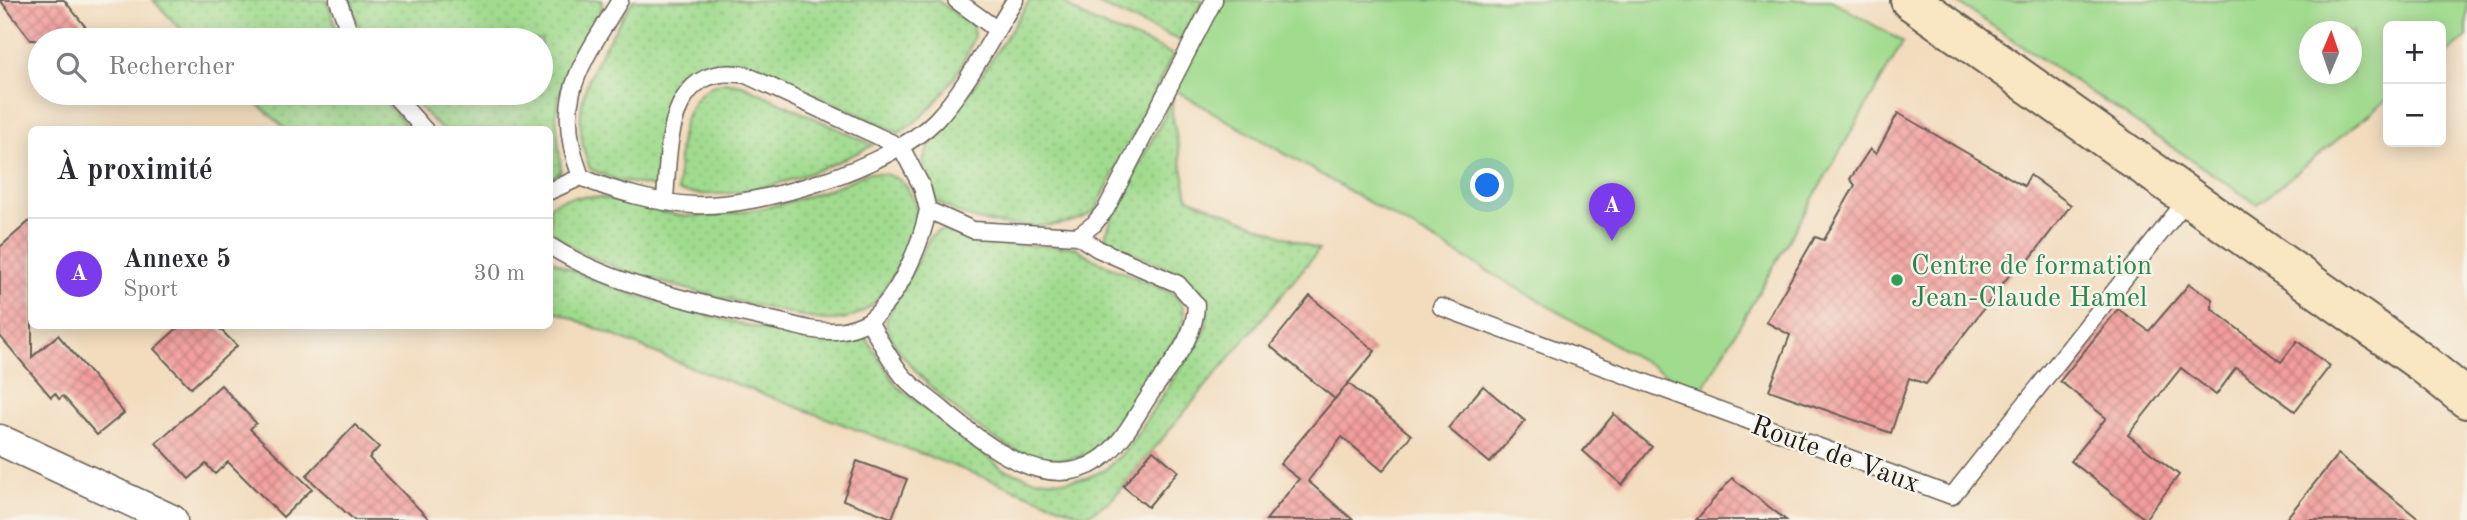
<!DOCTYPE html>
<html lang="fr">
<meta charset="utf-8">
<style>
:root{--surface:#fff;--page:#f2f2f3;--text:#2b2b33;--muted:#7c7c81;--line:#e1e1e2;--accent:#7c3aed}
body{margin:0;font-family:"Old Standard TT",serif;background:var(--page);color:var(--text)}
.controls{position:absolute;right:21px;top:21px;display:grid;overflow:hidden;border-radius:10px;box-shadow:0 4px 18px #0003}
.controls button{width:63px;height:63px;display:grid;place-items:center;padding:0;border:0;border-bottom:2px solid var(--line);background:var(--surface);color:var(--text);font:35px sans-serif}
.compass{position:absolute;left:2299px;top:21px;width:63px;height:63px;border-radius:50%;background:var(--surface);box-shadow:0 4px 18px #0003;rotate:2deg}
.you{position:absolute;left:1488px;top:186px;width:24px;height:24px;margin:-18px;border:5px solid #fff;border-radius:50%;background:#1a73e8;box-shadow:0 0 0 10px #1a73e833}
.badge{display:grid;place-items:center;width:46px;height:46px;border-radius:50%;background:var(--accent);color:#fff;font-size:23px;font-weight:700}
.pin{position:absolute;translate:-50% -58px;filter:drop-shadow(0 2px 4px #0008)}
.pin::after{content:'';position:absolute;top:37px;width:24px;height:21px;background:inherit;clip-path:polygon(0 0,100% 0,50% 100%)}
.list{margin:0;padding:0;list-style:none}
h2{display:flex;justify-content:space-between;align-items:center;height:91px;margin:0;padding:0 28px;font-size:30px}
h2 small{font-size:23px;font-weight:400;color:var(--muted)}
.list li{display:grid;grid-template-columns:46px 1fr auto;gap:21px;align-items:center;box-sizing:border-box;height:112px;padding:0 28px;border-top:2px solid var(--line)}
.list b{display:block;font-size:26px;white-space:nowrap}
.list p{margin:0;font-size:23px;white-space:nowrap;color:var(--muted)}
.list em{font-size:23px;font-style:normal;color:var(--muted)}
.icon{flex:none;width:38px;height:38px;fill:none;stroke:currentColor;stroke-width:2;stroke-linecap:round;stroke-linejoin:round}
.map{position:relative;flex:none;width:2467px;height:520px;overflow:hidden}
.search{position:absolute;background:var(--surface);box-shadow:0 4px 18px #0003;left:28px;top:28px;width:525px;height:77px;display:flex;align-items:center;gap:18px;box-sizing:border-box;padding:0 24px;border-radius:38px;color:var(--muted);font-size:26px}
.panel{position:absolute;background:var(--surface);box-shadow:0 4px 18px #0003;left:28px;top:126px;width:525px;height:203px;border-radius:10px}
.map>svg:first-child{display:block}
.grass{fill:url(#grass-dots);stroke:#5e7c55;stroke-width:2}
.garden{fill:#a0db8e;stroke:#5e7c55;stroke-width:2;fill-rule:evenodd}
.building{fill:url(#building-cross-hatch)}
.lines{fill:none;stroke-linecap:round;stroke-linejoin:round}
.lane-casing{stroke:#675f54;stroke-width:19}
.street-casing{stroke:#675f54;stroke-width:33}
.secondary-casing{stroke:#675f54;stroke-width:42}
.lane{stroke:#fff;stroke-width:16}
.street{stroke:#fff;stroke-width:30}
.secondary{stroke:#f9e7c3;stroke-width:38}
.leisure-dot{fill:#2e9e5b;stroke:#f7f3e8;stroke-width:2.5}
.labels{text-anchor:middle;stroke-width:5;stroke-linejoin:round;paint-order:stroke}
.leisure-label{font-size:28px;fill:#27864d;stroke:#f7f3e8;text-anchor:start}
.street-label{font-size:28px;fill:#1c1c1c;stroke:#f7f3e8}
</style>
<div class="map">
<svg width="2467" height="520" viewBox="0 0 2467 520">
<defs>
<pattern id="grass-dots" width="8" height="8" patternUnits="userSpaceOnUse" patternTransform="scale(1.75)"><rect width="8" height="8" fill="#a0db8e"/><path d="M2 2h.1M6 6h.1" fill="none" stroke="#89bb7a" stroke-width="1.8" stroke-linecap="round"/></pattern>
<pattern id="building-cross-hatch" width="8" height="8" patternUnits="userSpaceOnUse" patternTransform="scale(1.75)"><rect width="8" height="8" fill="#f39e9c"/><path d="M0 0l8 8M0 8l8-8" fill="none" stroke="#c4807e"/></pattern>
</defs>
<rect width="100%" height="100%" fill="#f7f3e8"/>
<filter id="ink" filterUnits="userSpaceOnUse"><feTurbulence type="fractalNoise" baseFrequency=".0143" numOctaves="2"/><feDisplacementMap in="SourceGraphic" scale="14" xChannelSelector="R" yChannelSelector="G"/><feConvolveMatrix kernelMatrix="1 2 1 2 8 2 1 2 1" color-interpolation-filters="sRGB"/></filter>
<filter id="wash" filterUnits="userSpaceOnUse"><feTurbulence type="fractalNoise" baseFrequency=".00686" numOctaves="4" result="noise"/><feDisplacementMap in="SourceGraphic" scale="28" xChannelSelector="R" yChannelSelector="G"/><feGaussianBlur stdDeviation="1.57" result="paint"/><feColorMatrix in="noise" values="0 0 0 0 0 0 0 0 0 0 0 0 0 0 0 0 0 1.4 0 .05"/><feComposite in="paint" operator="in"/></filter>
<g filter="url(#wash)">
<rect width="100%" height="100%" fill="#f2dcbd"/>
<path class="grass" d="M 153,0 L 327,0 L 340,40 L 191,40 Z
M 350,0 L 602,0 L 601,15 L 576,53 L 559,96 L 556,115 L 561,171 L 550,180 L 550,130 L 441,129 L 406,93 L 541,93 L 541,40 L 364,40 Z
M 633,0 L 937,0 L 973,26 L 974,36 C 962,74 933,113 899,133 L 749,64 C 665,50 658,123 656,187 L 616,180 L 590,169 C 563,100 598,58 633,0 Z
M 1030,0 L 1062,0 C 1090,29 1139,35 1173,55 L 1096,209 C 1070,232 1012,227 978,220 C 964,217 950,208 937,202 L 923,160 L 934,137 L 968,96 Z
M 1088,0 L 1203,0 L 1181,41 Z
M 725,82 L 742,85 L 873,145 C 820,172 739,205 678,191 C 679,153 676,91 725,82 Z
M 1173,89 L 1172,113 L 1188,198 L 1319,250 L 1123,486 L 1111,500 L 1086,516 L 680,363 L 550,309 L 550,259 C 629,302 719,317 805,340 L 829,344 L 864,335 L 897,386 L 1003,469 L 1033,479 L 1064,481 L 1086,478 L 1105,470 L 1127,449 L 1205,332 L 1207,316 L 1207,302 L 1199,287 L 1184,275 L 1109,243 L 1105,237 L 1114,212 L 1165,115 Z
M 245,93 L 377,93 L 410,129 L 286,129 Z
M 867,173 C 903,172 910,186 919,217 C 894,270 883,332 810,318 C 745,302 596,276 550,231 L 550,205 C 592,180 651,218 696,216 C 755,214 814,198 867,173 Z
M 946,230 L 969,240 L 995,244 L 1075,247 L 1093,259 L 1172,293 C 1184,304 1185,309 1184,325 C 1165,353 1117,439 1090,453 C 1068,464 1035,459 1013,449 C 980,435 886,356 886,320 L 930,237 L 937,231 Z"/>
<path class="garden" d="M 1223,0 L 1831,0 L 1903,42 L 1700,394 L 1173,89 Z
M 1954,0 L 2467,0 L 2467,37 L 2441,58 L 2441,26 L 2388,26 L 2388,99 L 2257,204 ZM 2310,32 L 2352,32 L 2352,74 L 2310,74 Z"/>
<g id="blocks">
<path class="building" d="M 0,0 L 64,0 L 96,40 L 31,40 Z
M 1898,113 L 2024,186 L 2030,175 L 2071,205 L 2026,264 L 2020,261 L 1926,384 L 1909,378 L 1891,433 L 1769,390 L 1790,335 L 1766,322 L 1815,237 L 1824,240 L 1855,185 L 1850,179 L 1870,149 L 1876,154 Z
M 32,219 L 32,357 L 58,335 L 124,413 L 97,435 L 63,396 L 59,399 L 55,393 L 51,397 L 0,336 L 0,247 Z
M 2189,284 L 2212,299 L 2212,309 L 2281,362 L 2297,341 L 2330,366 L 2295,411 L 2236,368 L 2216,395 L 2181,368 L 2128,435 L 2179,475 L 2145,519 L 2071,461 L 2106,418 L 2060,381 L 2118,309 L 2149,331 Z
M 1310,296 L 1375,351 L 1335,399 L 1270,346 Z
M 180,326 L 217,326 L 237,346 L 191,388 L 154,349 Z
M 1348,383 L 1411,435 L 1383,471 L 1342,437 L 1308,481 L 1353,520 L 1266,520 L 1299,479 L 1280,464 Z
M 221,385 L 256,423 L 250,429 L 312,489 L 283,517 L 228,462 L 215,474 L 206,464 L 189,479 L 156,443 Z
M 1483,386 L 1525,421 L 1490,463 L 1448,428 Z
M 1614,414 L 1652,447 L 1622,485 L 1583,451 Z
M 355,425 L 379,447 L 369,458 L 430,520 L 354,520 L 306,476 Z
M 1153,450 L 1178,471 L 1148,507 L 1123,486 Z
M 2338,454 L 2420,520 L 2285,520 Z
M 857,461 L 907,479 L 892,518 L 843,500 Z
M 1732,478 L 1786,520 L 1696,520 Z"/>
</g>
</g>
<g filter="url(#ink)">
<use href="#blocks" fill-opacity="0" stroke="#675f54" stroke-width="2"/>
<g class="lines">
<g class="lane-casing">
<path id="lane" d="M 338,0 L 352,40
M 620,0 C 580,67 551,98 581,177 C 612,191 661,204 694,205 C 760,208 890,167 936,120 C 968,86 990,39 1015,0
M 956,0 L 996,29
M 392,93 L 425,130
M 550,191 L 581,177
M 1078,236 L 1094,224 L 1106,209 L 1214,0
M 550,246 C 619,291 727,308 808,329 C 831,333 848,332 869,321 C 879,340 889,358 902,375 C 913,388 930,399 943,410 C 982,442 1045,496 1099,460 C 1122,445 1136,415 1151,393 C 1170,365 1196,338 1196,304 L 1178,284 L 1098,249 L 1078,236 L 973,230 L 928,210 L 922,187 L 901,147 L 746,75 C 667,61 669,145 665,200
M 1441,307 L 1952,496 L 2189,197
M 869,321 C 899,296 920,248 928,210"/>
</g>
<g class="street-casing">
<path id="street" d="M 0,440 L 172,520"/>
</g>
<g class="secondary-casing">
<path id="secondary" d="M 1910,0 L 2421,362 L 2467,399"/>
</g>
<use href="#lane" class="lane"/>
<use href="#street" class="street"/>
<use href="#secondary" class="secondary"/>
</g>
</g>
<circle class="leisure-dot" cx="1897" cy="280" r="7"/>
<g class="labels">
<g class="leisure-label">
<text x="1911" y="274">Centre de formation<tspan x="1911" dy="32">Jean-Claude Hamel</tspan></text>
</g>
<g class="street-label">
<text transform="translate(1836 453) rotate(20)" y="10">Route de Vaux</text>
</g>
</g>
</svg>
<div class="controls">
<button>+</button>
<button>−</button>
</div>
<svg class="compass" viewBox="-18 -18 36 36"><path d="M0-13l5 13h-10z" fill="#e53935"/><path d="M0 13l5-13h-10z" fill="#7c7c81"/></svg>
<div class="you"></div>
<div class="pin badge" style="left:1612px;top:241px">A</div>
<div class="search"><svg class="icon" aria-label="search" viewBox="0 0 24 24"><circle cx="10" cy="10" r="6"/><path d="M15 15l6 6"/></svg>Rechercher</div>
<section class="panel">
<h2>À proximité<small></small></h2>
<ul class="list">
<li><span class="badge">A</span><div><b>Annexe 5</b><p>Sport</p></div><em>30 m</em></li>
</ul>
</section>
</div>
